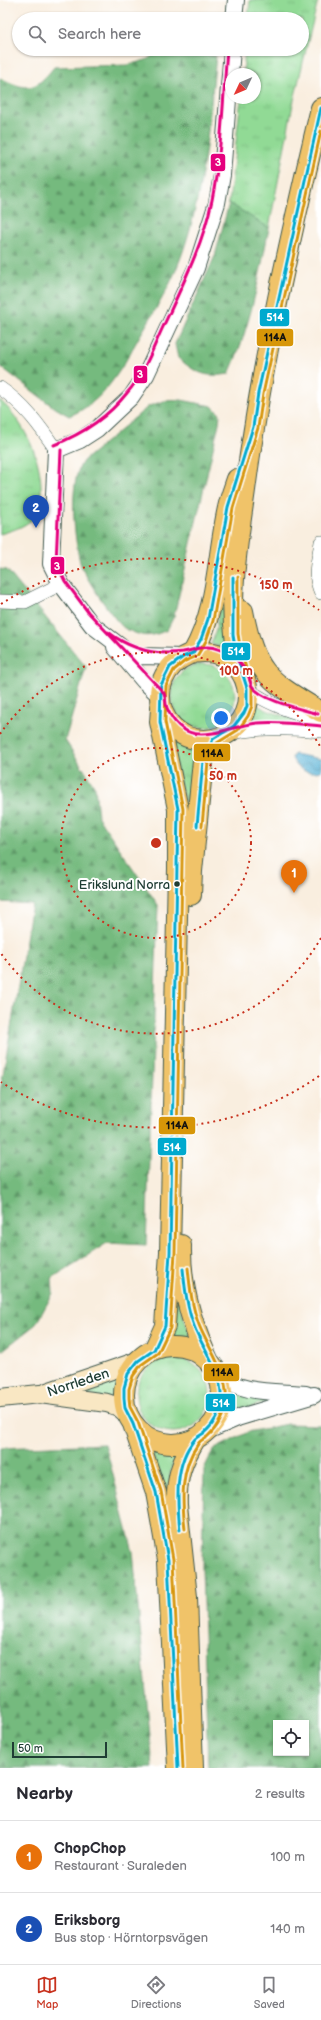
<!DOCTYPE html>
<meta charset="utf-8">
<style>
:root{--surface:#fff;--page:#f2f2f3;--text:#2b2b33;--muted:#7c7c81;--line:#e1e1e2;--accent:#c8321e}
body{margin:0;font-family:"Balsamiq Sans",sans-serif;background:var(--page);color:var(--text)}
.controls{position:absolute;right:12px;bottom:12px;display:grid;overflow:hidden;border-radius:0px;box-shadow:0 1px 3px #0004}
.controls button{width:36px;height:36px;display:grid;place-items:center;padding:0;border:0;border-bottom:1px solid var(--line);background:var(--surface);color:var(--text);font:20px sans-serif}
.compass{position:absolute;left:225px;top:68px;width:36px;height:36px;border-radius:50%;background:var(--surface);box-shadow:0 1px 3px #0004;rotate:226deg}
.scale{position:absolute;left:12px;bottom:10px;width:95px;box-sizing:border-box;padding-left:4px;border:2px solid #1f3d34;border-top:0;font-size:11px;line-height:14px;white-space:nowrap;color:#1f3d34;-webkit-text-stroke:3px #fff;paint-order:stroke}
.you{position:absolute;left:221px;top:718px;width:14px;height:14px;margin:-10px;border:3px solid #fff;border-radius:50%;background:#1a73e8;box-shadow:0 0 0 6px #1a73e833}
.badge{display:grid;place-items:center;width:26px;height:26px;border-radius:50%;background:var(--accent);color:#fff;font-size:13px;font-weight:700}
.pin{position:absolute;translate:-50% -33px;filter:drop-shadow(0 1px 2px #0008)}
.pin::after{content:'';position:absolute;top:21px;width:14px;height:12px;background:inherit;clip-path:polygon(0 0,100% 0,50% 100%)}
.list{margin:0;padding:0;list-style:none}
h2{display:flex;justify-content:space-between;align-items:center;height:52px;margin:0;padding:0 16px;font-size:17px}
h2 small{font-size:13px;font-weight:400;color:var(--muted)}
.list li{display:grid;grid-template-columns:26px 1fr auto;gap:12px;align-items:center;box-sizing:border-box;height:72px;padding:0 16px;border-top:1px solid var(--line)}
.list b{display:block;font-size:15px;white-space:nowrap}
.list p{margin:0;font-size:13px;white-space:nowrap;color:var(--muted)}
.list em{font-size:13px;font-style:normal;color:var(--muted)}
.icon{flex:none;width:22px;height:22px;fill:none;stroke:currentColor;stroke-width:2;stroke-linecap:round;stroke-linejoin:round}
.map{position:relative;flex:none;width:321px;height:1768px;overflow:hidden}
.search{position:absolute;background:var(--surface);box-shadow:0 1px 3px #0004;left:12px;right:12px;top:12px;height:44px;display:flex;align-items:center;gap:10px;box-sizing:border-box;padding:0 14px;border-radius:22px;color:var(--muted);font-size:15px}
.sheet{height:196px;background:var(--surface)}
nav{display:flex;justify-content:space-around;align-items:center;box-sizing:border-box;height:56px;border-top:1px solid var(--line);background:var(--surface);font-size:11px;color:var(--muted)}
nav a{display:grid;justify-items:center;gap:2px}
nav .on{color:var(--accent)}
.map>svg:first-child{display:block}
.grass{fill:url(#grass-tufts);stroke:#588c64}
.forest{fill:url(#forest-firs);stroke:#4a7c59;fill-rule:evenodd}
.water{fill:url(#water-waves);stroke:#3b7784}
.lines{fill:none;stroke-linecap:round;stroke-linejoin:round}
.minor-casing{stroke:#40584e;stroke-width:14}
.tertiary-casing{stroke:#40584e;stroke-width:18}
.secondary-casing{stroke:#40584e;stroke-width:20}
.primary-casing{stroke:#40584e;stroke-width:22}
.minor{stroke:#fff;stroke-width:13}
.tertiary{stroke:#fff;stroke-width:16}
.secondary{stroke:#f9e7c3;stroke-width:18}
.primary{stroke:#f0c369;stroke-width:20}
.bus-1-casing{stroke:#fff;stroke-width:6}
.bus-2-casing{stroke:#fff;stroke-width:6}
.bus-3-casing{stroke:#fff;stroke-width:6}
.bus-1{stroke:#00a9ce;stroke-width:3}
.bus-2{stroke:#d79608;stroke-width:3}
.bus-3{stroke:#e5007d;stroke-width:3}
.ring{fill:none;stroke:#c8321e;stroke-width:2;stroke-dasharray:2 4}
.bus-dot{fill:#1f3d34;stroke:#fff;stroke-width:1.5}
.labels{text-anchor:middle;stroke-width:4;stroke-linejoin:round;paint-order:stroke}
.bus-label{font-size:13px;fill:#1f3d34;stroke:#fff;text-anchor:end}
.street-label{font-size:14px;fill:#1f3d34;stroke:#fff}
.centre{fill:#c8321e;stroke:#fff;stroke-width:2}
.ring-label{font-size:12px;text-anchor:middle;font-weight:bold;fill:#c8321e;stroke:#fff;stroke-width:4;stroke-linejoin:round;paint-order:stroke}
.line-badge{stroke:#fff;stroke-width:1.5}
.badge-label{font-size:11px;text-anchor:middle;font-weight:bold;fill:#fff}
.pale-badge-label{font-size:11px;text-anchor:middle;font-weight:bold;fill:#111}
</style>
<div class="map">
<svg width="321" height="1768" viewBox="0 0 321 1768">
<defs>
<pattern id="grass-tufts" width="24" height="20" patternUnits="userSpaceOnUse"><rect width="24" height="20" fill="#91da95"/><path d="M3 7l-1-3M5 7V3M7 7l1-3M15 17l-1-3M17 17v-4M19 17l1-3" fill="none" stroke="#7dbc81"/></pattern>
<pattern id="forest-firs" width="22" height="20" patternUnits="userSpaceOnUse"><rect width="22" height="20" fill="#74ba7e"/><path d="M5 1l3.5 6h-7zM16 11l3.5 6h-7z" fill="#5f9868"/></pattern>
<pattern id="water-waves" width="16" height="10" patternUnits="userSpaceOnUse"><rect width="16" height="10" fill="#57b1d5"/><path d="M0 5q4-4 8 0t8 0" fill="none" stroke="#4791ae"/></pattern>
</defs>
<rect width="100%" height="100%" fill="#fff"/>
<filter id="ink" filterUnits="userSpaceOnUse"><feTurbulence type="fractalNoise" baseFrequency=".025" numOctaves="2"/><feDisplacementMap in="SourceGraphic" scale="8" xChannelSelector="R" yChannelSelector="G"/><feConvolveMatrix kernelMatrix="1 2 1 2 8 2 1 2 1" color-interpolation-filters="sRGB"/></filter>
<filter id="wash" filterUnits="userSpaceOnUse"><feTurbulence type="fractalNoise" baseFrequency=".012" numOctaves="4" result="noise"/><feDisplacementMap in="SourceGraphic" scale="16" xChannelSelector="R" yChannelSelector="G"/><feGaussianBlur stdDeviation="0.9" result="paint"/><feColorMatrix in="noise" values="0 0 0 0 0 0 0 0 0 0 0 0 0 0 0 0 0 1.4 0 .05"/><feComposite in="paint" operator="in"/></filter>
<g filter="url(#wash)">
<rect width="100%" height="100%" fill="#f9eedf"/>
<path class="grass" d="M 250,0 L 318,0 L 293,104 L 269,228 L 229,203 L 241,98 L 255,98 L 255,74 L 243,74 L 245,49 L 302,49 L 302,19 L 248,19 Z
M 0,400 C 26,424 46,466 40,502 C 40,506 39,511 37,514 C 28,526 14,530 0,534 Z
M 224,577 L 231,651 L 211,644 L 216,630 Z
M171 696a32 32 0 1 1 64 0a32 32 0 1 1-64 0Z
M 256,704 L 266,710 L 297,720 L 296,722 L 249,724 Z
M 169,735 L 182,744 L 198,748 L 194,758 L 187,802 L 184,801 Z
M 173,1284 L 192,1341 L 180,1338 L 168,1338 Z
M136 1395a37 37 0 1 1 74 0a37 37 0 1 1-74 0Z
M 119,1374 L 115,1399 L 70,1393 Z
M 230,1392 L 247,1396 L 275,1399 L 226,1415 L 230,1403 Z
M 150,1447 L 163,1451 L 177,1452 L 170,1474 L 169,1496 L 167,1496 Z"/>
<path class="forest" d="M 164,49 L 216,56 C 208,128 204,202 176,270 C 166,294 151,317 138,339 C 121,370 103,403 69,416 L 52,406 L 0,366 L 0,78 C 28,91 34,92 54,67 L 127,65 L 146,60 Z
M 229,203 L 269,228 C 259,278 250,328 229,374 C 205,378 196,373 178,358 L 175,344 L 215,256 Z
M 181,400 L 212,406 L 220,414 L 219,423 L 174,616 L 167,630 C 158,634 148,638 138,634 C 134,633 128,630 124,628 C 114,620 83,575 80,562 C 74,538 68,482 83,461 L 149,406 L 164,401 Z
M 0,569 L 7,570 L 86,667 L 65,740 L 95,787 L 98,817 L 158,905 L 146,1245 L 107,1243 L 52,1278 L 53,1293 L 36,1324 L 3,1350 L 0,1349 L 0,1092 L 32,904 L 0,902 Z
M 287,1424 L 321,1425 L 321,1768 L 208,1768 L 202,1567 L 204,1469 L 213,1450 L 248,1432 ZM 276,1723 L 306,1723 L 306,1753 L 276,1753 Z
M 105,1444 L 133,1552 L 153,1768 L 0,1768 L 0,1448 Z"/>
<path class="water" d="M 294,754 L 321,759 L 321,771 C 307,774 298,771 292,758 Z"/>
</g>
<g filter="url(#ink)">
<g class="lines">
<g class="minor-casing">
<path id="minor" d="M 0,388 C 24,404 40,426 56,450
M 321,542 C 318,563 312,572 321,593
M 0,601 L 25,602 L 61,584
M 247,689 C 269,705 295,713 321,720
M 226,734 C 259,727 288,728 321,731"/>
</g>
<g class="tertiary-casing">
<path id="tertiary" d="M 234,19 L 236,0
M 115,647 L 144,681 L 160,696
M 183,657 L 140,656 L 125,650 L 92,625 L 61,584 L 51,564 L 56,450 L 80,440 L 97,429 L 131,397 L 146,375 L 196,268 L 217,203 L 222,175 L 232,49
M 217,1374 C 241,1395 276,1391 306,1394
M 205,1432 L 240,1417 L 314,1395"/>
</g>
<g class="secondary-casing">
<path id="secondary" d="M 47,1392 L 138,1361
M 0,1398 L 40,1394 L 107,1403 L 119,1407 L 128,1415"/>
</g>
<g class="primary-casing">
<path id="primary" d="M 243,611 C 255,674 268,680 321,712
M160 696a44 44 0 1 1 88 0a44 44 0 1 1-88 0Z
M 193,653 C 218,609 217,557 228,508 C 230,498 234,488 237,479
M 244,678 C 224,613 236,555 245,490 C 262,361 291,234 321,108
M 191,895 L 192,871 L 203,761 L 213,739
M 181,1245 C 180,1287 192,1326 210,1364
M124 1395a49 49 0 1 1 98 0a49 49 0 1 1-98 0Z
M 154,1350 L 165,1326 L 170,1253 L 178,869 L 178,809 L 160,722 L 161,708
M 133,1424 L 156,1492 L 168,1560 L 178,1768
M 193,1768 L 187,1597 L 177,1505 C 176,1477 182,1461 196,1438"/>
</g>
<use href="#minor" class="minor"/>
<use href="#tertiary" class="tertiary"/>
<use href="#secondary" class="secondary"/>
<use href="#primary" class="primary"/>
<g class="bus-1-casing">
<path id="bus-1" d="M 197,826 L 203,761 L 213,739 L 234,726 L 244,713 L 247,706 L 247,688 L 236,653 L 233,635 L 233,577
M 180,1530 C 177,1501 174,1463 195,1439 C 198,1436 202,1435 205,1432 C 214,1424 220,1412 221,1400 C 223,1373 203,1350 194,1326 C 187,1308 185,1288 183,1269
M 178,1768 L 168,1560 L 156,1492 L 133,1424 L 125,1408 L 124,1398 L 124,1388 L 128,1374 L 138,1361 L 154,1350 L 165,1326 L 170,1253 L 178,809 L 160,722 L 161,685 L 170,667 L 183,657 L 193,653 L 201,639 L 208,619 L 228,507 L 253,427 L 258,393 L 321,108"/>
</g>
<g class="bus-2-casing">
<path id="bus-2" d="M 202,826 L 208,762 L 217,743 L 238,730 L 248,716 L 252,706 L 252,687 L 241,652 L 238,634 L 238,577
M 185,1529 C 182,1500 180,1469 198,1444 C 200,1440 204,1439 207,1437 C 217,1428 224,1415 226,1402 C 229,1374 209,1350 199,1325 C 192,1307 190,1288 188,1268
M 183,1768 L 173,1559 L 161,1491 L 138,1422 L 130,1407 L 129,1398 L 129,1389 L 133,1376 L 141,1365 L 158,1353 L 170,1328 L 175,1253 L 183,809 L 165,722 L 166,686 L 174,670 L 185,661 L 197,656 L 206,641 L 213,621 L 233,508 L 258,428 L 263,394 L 321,131"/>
</g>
<g class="bus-3-casing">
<path id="bus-3" d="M 54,445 C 82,434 108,417 127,393 C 143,375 152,351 162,329 C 181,288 203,245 212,200 C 222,151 223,99 227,49
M 61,450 L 56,563 L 65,581 L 88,612 L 164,693 C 166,698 165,703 167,708 C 186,753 223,727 257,723 C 278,721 300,724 321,726
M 108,632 C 130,649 155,656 183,652 C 195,650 205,644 218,649 C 232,653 243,664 249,677 C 250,680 250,683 252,686 C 262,701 301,709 318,714"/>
</g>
<use href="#bus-1" class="bus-1"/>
<use href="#bus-2" class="bus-2"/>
<use href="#bus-3" class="bus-3"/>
</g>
</g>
<g class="ring">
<circle cx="156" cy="843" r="95"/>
<path d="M321 938A190 190 0 0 1 0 952M0 734A190 190 0 0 1 321 748"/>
<path d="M319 1076A285 285 0 0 1 1 1082M1 604A285 285 0 0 1 319 610"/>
</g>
<circle class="bus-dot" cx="177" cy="884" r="3.5"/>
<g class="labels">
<g class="bus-label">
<text x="170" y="889">Erikslund Norra</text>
</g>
<g class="street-label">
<text transform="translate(78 1382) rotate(-18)" y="5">Norrleden</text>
</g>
</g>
<circle cx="156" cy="843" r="6" class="centre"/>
<g class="ring-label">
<text x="276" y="589">150 m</text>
<text x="236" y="675">100 m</text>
<text x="223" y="780">50 m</text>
</g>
<g class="line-badge">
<rect x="210" y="153" width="16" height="19" rx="4" fill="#e5007d"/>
<rect x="259" y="308" width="31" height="19" rx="4" fill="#00a9ce"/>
<rect x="256" y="328" width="38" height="19" rx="4" fill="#d79608"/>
<rect x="133" y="365" width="15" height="19" rx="4" fill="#e5007d"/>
<rect x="50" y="556" width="15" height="19" rx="4" fill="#e5007d"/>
<rect x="221" y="642" width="30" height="19" rx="4" fill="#00a9ce"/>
<rect x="193" y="743" width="38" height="19" rx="4" fill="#d79608"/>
<rect x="158" y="1116" width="38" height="19" rx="4" fill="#d79608"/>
<rect x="157" y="1137" width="30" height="19" rx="4" fill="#00a9ce"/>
<rect x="203" y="1363" width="37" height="19" rx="4" fill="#d79608"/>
<rect x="205" y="1393" width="31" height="19" rx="4" fill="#00a9ce"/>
</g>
<g class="badge-label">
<text x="218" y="166">3</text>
<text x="275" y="321">514</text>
<text x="140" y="378">3</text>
<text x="57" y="570">3</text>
<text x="236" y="655">514</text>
<text x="172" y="1151">514</text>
<text x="221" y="1407">514</text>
</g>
<g class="pale-badge-label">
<text x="275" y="341">114A</text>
<text x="212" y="757">114A</text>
<text x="177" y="1129">114A</text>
<text x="222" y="1376">114A</text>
</g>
</svg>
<div class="controls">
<button><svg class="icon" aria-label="locate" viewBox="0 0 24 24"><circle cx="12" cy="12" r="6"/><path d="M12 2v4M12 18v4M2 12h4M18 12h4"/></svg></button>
</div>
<svg class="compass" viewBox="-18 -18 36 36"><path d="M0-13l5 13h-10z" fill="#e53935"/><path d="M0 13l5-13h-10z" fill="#7c7c81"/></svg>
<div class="scale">50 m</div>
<div class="you"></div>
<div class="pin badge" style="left:294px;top:893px;background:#e8710a">1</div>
<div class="pin badge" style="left:36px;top:528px;background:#1a4fb4">2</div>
<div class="search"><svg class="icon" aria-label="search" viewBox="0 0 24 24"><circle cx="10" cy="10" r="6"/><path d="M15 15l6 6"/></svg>Search here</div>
</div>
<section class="sheet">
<h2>Nearby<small>2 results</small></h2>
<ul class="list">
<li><span class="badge" style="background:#e8710a">1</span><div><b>ChopChop</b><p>Restaurant · Suraleden</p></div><em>100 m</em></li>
<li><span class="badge" style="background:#1a4fb4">2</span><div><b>Eriksborg</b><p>Bus stop · Hörntorpsvägen</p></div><em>140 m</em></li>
</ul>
</section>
<nav>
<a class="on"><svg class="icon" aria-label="map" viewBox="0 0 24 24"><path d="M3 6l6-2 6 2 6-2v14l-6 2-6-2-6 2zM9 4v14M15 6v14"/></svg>Map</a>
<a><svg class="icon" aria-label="directions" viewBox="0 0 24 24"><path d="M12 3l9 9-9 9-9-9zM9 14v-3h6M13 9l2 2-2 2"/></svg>Directions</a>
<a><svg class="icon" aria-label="saved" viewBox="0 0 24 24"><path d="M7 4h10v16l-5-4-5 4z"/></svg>Saved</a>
</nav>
